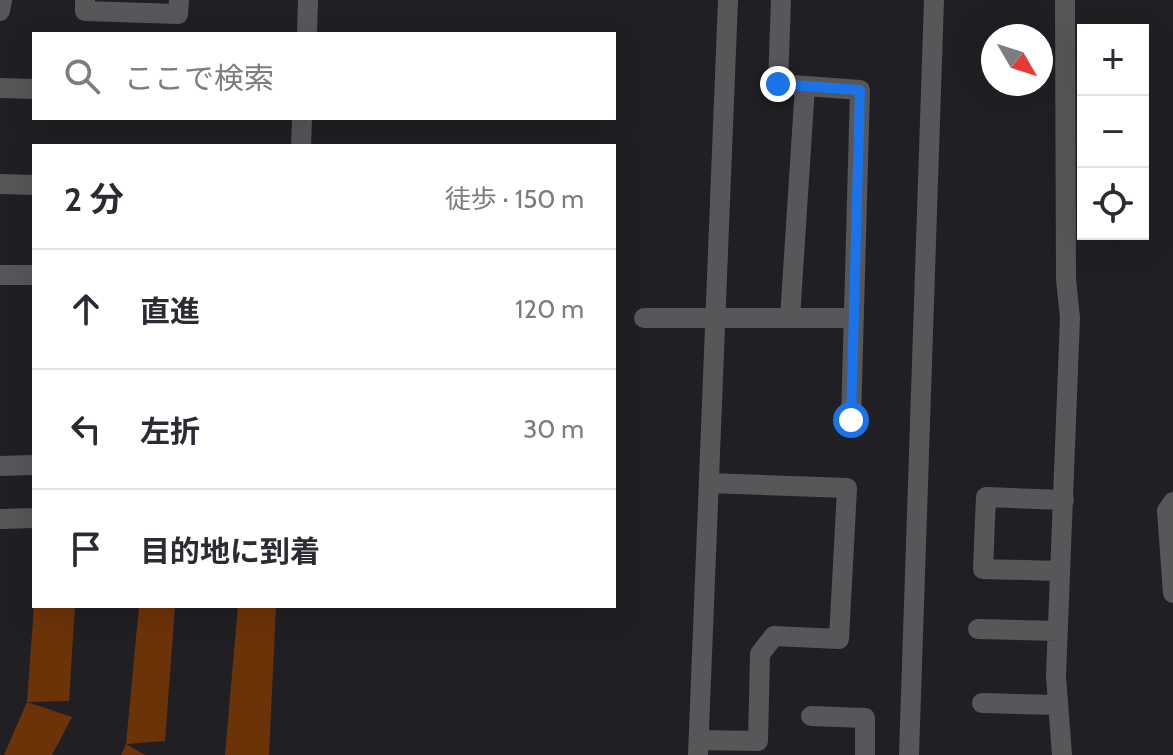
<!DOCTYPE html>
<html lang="ja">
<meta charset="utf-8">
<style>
:root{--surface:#fff;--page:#f2f2f3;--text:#2b2b33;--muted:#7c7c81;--line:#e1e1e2}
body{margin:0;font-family:Cabin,"Noto Sans JP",sans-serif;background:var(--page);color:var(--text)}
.controls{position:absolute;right:24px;top:24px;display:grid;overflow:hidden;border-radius:0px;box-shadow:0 8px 32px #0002}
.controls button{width:72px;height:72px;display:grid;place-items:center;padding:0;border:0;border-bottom:2px solid var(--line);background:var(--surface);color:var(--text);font:40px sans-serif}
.compass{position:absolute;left:981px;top:24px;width:72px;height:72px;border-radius:50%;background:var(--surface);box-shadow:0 8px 32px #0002;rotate:129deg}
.stop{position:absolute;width:24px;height:24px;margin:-18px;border:6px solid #1a73e8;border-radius:50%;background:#fff}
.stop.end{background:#1a73e8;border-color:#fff;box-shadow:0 2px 8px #0008}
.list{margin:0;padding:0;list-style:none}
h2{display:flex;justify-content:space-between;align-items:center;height:104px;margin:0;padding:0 32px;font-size:34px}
h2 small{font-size:26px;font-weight:400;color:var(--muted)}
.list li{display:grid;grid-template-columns:52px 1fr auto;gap:24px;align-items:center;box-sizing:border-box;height:120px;padding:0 32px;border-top:2px solid var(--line)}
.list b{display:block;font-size:30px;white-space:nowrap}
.list em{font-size:26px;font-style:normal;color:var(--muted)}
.icon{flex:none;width:44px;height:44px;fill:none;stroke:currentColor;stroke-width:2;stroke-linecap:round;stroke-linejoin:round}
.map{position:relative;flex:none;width:1173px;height:755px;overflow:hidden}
.search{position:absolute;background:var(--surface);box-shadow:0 8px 32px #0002;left:32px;top:32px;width:584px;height:88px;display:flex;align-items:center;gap:20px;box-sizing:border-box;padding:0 28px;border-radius:0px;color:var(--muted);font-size:30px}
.panel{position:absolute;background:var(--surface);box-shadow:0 8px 32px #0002;left:32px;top:144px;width:584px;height:464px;border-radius:0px}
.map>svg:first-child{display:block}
.building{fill:#6c3308}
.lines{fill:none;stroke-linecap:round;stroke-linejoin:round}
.minor{stroke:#57575a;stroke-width:20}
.route{stroke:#1a73e8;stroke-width:10}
</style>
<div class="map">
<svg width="1173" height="755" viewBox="0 0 1173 755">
<rect width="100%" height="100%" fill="#202024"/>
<path class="building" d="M 34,606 L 75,606 L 69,701 L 27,702 Z
M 139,606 L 175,606 L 165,741 L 126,744 L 145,755 L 121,755 L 126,744 Z
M 238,606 L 276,606 L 269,755 L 225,755 Z
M 27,702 L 72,717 L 52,755 L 4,755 Z"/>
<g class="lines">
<path class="minor" d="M 85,0 L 85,11 L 178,14 L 179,0
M 781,0 L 778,84 L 860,90 L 851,420
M 0,11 L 2,0
M 307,34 L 308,0
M 0,88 L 34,89
M 301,146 L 302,118
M 0,184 L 34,185
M 0,275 L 34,275
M 644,318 L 854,318
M 790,318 L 805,86
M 0,466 L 34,465
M 1173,502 L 1167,511 L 1173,593
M 0,519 L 34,518
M 1060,571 L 983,569 L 986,497 L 1064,500
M 978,629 L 1058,631
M 982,703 L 1058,705
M 811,716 L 865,718 L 865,755
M 699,740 L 758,741 L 760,654 L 774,636 L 839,639 L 847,488 L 709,483
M 698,755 L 728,0
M 909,755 L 934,0
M 1062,755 L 1056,676 L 1070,318 L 1066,279 L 1065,0"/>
</g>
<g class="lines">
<path class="route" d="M 778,84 L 860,90 L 851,420"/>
</g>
</svg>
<div class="controls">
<button>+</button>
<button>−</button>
<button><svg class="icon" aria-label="locate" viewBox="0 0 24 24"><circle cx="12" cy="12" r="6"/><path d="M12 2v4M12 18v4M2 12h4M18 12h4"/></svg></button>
</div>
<svg class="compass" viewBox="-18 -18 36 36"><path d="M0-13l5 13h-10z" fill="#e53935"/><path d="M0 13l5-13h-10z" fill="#7c7c81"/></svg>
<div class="stop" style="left:851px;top:420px"></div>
<div class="stop end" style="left:778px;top:84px"></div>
<div class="search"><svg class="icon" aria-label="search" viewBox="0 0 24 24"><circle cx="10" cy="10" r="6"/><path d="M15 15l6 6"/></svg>ここで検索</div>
<section class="panel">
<h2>2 分<small>徒歩 · 150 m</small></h2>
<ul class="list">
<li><svg class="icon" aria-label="ahead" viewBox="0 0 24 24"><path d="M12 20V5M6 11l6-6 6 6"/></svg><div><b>直進</b></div><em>120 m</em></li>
<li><svg class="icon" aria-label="left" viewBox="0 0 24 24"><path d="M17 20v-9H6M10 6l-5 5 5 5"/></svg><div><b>左折</b></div><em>30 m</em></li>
<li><svg class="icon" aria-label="arrive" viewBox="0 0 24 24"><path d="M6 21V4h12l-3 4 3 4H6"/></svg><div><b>目的地に到着</b></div></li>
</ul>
</section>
</div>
